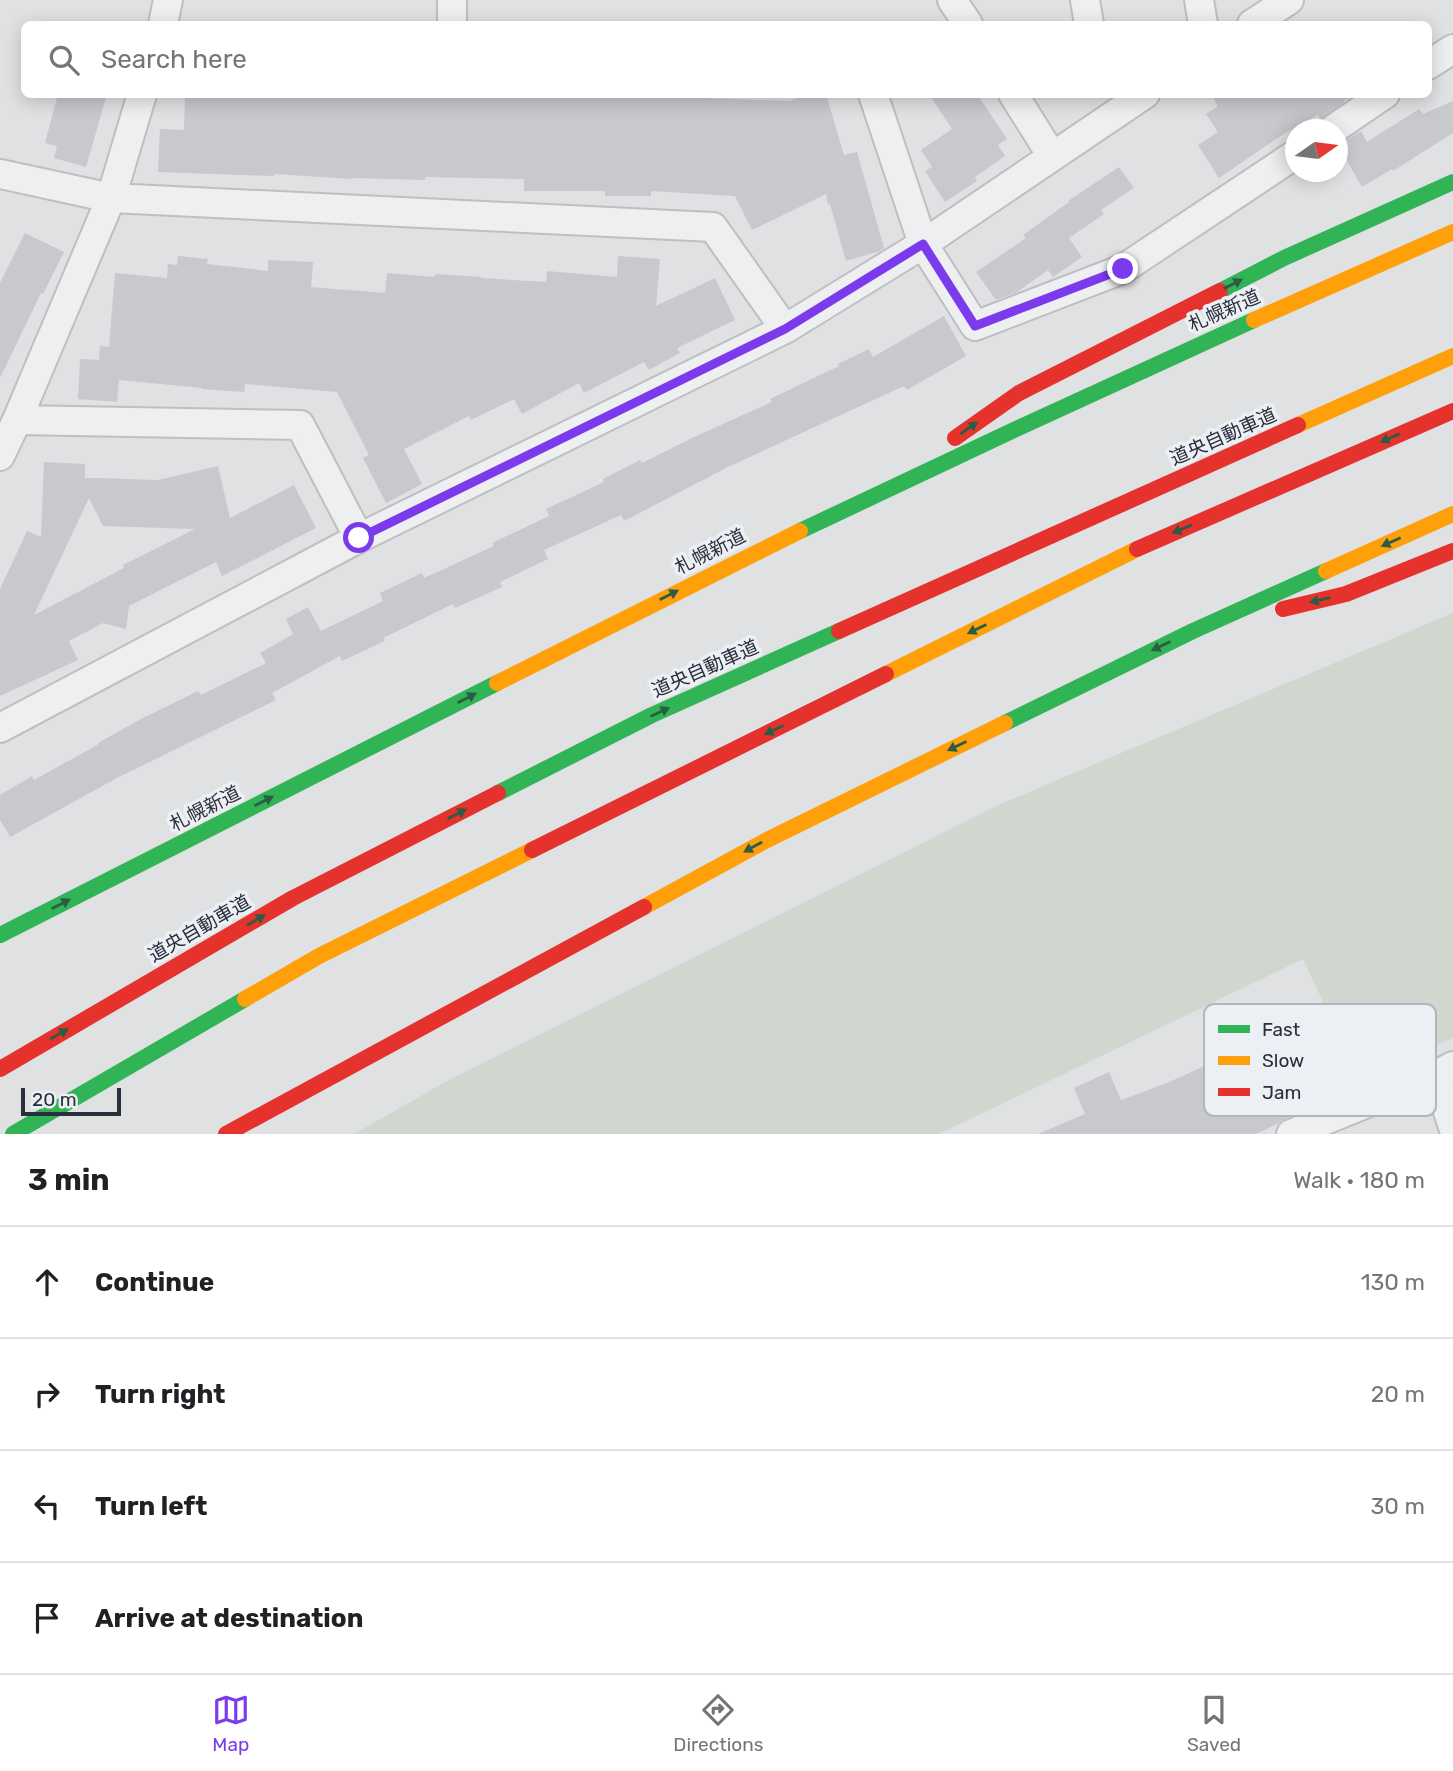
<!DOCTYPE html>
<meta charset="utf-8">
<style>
:root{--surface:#fff;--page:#f2f2f2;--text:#202124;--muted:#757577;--line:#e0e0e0;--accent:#7c3aed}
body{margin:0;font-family:Rubik,"Noto Sans JP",sans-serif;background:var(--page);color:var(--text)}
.compass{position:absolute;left:1285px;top:119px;width:63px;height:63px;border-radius:50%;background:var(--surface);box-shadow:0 4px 18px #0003;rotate:76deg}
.scale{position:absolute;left:21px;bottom:18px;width:100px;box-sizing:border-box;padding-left:7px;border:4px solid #282e3b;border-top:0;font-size:19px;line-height:24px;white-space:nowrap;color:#282e3b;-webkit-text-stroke:5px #eceff3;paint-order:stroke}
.stop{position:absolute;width:21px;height:21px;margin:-16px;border:5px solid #7c3aed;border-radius:50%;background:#fff}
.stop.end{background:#7c3aed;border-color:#fff;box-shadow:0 2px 7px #0008}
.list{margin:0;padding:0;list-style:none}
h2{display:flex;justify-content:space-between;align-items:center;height:91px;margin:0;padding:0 28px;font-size:30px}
h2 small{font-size:23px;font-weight:400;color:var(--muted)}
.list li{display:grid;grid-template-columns:46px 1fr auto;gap:21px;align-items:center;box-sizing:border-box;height:112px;padding:0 28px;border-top:2px solid var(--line)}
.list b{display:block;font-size:26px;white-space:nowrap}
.list em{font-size:23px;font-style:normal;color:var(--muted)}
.icon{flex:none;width:38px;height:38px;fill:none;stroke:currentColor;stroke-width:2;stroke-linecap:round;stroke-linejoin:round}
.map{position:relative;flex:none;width:1453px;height:1134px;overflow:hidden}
.search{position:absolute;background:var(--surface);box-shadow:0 4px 18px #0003;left:21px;right:21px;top:21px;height:77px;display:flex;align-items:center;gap:18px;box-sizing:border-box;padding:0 24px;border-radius:10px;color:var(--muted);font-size:26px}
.sheet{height:539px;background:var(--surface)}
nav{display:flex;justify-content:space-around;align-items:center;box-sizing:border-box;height:98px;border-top:2px solid var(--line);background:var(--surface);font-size:19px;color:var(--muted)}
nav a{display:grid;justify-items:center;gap:4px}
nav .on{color:var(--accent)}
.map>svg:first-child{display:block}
.green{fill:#cfd7cf}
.building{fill:#c7c9cc;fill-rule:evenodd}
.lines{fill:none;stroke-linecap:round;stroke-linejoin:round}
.street-casing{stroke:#bdbfc1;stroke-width:32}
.street{stroke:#eeeff0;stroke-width:28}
.fast{stroke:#30b455;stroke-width:16}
.slow{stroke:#ff9f0a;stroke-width:16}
.jam{stroke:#e5322d;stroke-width:16}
.oneway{fill:#2b5d44}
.route{stroke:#7c3aed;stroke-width:9}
.labels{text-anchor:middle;stroke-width:7;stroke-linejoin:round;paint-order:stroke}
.street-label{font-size:19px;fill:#282e3b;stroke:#eceff3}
.key{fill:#eceff3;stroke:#b1b5bc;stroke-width:2}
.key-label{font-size:19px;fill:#282e3b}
</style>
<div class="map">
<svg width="1453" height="1134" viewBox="0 0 1453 1134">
<rect width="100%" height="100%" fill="#dfe1e3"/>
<path class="green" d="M 1453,613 L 1453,1038 L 1358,1076 L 1303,959 L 939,1134 L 354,1134 L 445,1082 L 998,805 Z"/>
<path class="building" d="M 58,94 L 107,94 L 86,167 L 54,158 L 57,146 L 45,143 Z
M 185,94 L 538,94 L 642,96 L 642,94 L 699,94 L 699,98 L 789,101 L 813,94 L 826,94 L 844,155 L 857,152 L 884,248 L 880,251 L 846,261 L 830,204 L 828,205 L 826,194 L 752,230 L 735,196 L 651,191 L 651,196 L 605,196 L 605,191 L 524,191 L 524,179 L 425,177 L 425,180 L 352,178 L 352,179 L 274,174 L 274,176 L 158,172 L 160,129 L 184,130 Z
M 929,94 L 977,94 L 1007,139 L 998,145 L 1005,156 L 975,177 L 977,181 L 945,202 L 925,171 L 932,167 L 921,150 L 952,129 Z
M 1211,94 L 1354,94 L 1343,101 L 1344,102 L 1320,119 L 1318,115 L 1285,133 L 1219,178 L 1198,145 L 1218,132 L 1206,114 L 1218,106 Z
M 1453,101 L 1453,133 L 1393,171 L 1392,169 L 1362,187 L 1338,145 L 1361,131 L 1367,142 L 1419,109 L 1423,114 Z
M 1119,167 L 1134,188 L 1101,210 L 1104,214 L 1069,238 L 1082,257 L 1053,277 L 1048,270 L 1017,292 L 996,300 L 976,272 L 1026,238 L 1023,235 L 1069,202 L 1068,201 Z
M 25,233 L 64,252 L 43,294 L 41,293 L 0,378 L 0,283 Z
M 178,256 L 208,259 L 207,264 L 268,271 L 268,260 L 313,262 L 311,287 L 385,293 L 387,273 L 435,277 L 435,274 L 481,277 L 481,278 L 546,282 L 547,271 L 617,277 L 618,256 L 660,259 L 656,306 L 715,278 L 735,320 L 677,348 L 680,353 L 649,370 L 644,362 L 584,393 L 579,383 L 522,414 L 514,399 L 471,420 L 469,416 L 404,449 L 422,484 L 386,503 L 363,458 L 369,455 L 337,392 L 245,384 L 244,392 L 202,389 L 202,388 L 119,380 L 117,402 L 78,399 L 80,359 L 99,360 L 100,346 L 109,347 L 115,273 L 167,278 L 168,264 L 177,265 Z
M 944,316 L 966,356 L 907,390 L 904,386 L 728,467 L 624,521 L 621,515 L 544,550 L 548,559 L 500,582 L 502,587 L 455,608 L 453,604 L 383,638 L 385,641 L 342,661 L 340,656 L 272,693 L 276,700 L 117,778 L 10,837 L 0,820 L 0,795 L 32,776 L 34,780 L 99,744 L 98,743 L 141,719 L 198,691 L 201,695 L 266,663 L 260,653 L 293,634 L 286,619 L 308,607 L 321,631 L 383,601 L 380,593 L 422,573 L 424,578 L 494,546 L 492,543 L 549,516 L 546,509 L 604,482 L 603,479 L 640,460 L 642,463 L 692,438 L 772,402 L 770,399 L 839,366 L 838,364 L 869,349 L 873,357 Z
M 44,462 L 85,464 L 85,478 L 98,478 L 158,480 L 218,466 L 230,518 L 294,485 L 316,528 L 222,576 L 216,562 L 129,606 L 126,629 L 103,623 L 69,641 L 78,660 L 0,696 L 0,589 L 27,531 L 41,537 ZM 89,498 L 103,526 L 195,529 L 123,565 L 124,568 L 34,615 Z
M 1323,1012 L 1345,1061 L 1316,1074 L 1328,1101 L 1285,1119 L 1277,1124 L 1256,1134 L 1038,1134 L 1085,1114 L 1074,1088 L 1109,1072 L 1121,1100 L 1167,1083 Z"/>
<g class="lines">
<g class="street-casing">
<path id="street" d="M 452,0 L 452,24
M 952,0 L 968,24
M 1085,0 L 1089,24
M 1199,0 L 1203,24
M 163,24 L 168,0
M 1252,24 L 1289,0
M 1428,65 L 1453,49
M 873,94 L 923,244 L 975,326 L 1123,269 L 1296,154
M 1013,94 L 1052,156
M 1332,130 L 1385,94
M 0,174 L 111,198 L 713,227 L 785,329
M 17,420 L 300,425 L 359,538
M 0,456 L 17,420 L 111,198 L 142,94
M 0,728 L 359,538 L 785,329 L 923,244 L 1145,94
M 1436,1075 L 1453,1127
M 1291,1134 L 1436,1075 L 1453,1066"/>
</g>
<use href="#street" class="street"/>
<path class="fast" d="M 1220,291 L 1284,258 L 1453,182
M 800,531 L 1014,430 L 1254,320
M 1005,723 L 1193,631 L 1326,571
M 498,793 L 652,715 L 839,631
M 0,935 L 497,683
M 13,1134 L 245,999"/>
<path class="slow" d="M 1254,320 L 1453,232
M 1298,425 L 1453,356
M 1326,571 L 1453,514
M 886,674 L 1137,549
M 497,683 L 800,531
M 644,907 L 767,840 L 1005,723
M 245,999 L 319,956 L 532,850"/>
<path class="jam" d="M 955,438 L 1019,393 L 1220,291
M 1137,549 L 1453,411
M 1283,609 L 1346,594 L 1453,551
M 839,631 L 1298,425
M 532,850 L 886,674
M 0,1069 L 293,898 L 498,793
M 226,1134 L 644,907"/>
</g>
<defs><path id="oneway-solid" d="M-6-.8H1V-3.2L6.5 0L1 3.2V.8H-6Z" transform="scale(1.75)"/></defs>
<g class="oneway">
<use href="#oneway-solid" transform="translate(1233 284) rotate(-27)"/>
<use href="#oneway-solid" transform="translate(969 428) rotate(-35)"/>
<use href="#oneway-solid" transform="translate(1390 438) rotate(157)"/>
<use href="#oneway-solid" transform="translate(1182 529) rotate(157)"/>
<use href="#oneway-solid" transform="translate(1391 542) rotate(156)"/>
<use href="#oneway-solid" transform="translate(669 595) rotate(-27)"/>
<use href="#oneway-solid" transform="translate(1320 600) rotate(167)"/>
<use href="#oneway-solid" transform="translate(977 629) rotate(154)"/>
<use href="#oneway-solid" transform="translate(1161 646) rotate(154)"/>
<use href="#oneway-solid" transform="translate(467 698) rotate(-27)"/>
<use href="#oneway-solid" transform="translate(660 712) rotate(-25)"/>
<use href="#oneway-solid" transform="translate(774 730) rotate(154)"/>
<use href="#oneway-solid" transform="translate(957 746) rotate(154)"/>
<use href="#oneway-solid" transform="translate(264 801) rotate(-27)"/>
<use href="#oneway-solid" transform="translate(457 814) rotate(-27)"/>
<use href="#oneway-solid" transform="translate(753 847) rotate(151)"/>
<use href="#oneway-solid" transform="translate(61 904) rotate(-27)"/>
<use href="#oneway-solid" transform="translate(256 920) rotate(-30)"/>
<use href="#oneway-solid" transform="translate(59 1034) rotate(-30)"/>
</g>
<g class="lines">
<path class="route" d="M 359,538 L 785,329 L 923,244 L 975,326 L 1123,269"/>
</g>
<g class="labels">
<g class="street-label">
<text transform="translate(1224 310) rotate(-24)" y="7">札幌新道</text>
<text transform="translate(1223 436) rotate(-24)" y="7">道央自動車道</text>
<text transform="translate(710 551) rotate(-27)" y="7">札幌新道</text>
<text transform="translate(705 668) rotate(-24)" y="7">道央自動車道</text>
<text transform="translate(205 808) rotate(-27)" y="7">札幌新道</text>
<text transform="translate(199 928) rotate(-30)" y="7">道央自動車道</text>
</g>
</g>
<rect x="1204" y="1004" width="232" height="112" rx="10" class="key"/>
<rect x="1218" y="1025" width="32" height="8" fill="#30b455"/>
<rect x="1218" y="1056" width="32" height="9" fill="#ff9f0a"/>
<rect x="1218" y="1088" width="32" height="8" fill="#e5322d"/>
<g class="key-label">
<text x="1262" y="1036">Fast</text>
<text x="1262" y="1067">Slow</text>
<text x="1262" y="1099">Jam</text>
</g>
</svg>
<svg class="compass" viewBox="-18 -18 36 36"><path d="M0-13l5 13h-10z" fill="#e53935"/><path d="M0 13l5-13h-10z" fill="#757577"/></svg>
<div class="scale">20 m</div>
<div class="stop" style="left:359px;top:538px"></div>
<div class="stop end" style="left:1123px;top:269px"></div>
<div class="search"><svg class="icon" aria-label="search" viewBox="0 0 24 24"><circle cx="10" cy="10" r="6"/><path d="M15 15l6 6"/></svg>Search here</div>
</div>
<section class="sheet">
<h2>3 min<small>Walk · 180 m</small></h2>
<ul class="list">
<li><svg class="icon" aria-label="ahead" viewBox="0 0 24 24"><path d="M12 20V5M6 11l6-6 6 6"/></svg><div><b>Continue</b></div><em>130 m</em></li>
<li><svg class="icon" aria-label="right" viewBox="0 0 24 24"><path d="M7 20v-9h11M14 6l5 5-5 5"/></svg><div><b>Turn right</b></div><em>20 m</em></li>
<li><svg class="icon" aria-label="left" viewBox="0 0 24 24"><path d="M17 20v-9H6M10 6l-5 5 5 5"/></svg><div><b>Turn left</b></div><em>30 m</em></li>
<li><svg class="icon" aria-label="arrive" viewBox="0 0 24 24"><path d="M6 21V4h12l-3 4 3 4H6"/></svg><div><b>Arrive at destination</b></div></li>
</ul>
</section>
<nav>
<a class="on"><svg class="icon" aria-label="map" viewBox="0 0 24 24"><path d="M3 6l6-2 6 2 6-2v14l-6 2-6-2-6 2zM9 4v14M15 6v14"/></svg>Map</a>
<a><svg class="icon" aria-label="directions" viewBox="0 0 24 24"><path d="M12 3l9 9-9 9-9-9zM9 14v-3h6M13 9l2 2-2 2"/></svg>Directions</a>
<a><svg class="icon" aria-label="saved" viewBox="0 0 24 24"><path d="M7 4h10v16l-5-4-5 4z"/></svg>Saved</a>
</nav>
